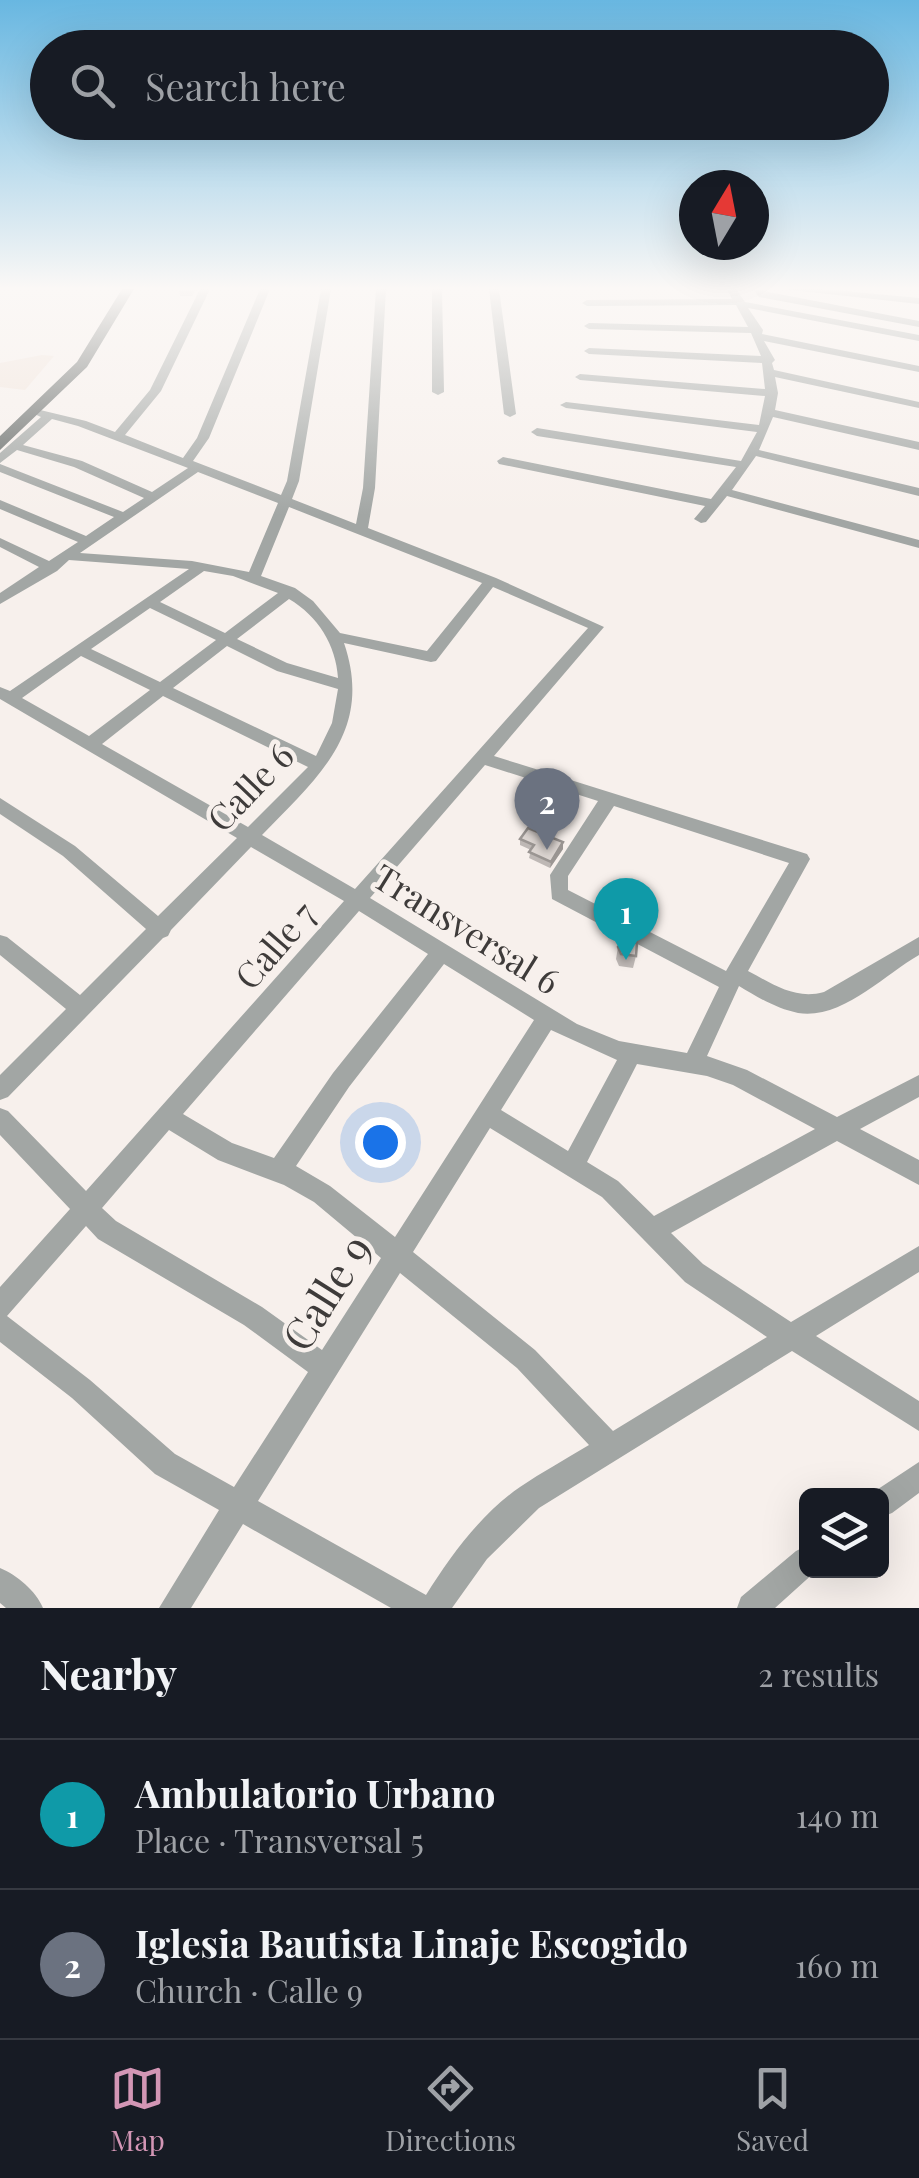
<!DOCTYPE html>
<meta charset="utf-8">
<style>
:root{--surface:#171b24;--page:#20242c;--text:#f1f3f6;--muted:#9ea1a6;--line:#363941;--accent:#d396b5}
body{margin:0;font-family:"Playfair Display",serif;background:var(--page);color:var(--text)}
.controls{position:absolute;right:30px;bottom:30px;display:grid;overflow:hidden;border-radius:15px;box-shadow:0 10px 40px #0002}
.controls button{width:90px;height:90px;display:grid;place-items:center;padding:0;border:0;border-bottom:2px solid var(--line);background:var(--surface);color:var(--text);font:50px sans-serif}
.compass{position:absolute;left:679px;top:170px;width:90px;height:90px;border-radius:50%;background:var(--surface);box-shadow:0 10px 40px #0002;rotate:10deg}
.you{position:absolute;left:380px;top:1142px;width:35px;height:35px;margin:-25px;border:8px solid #fff;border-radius:50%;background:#1a73e8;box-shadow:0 0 0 15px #1a73e833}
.badge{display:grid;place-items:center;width:65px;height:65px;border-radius:50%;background:var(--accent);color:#fff;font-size:32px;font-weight:700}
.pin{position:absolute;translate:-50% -82px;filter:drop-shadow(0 2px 5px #0008)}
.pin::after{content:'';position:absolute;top:52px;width:35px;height:30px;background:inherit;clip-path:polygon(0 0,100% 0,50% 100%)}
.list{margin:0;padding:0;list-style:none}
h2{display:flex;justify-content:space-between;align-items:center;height:130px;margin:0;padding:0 40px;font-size:42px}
h2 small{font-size:32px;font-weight:400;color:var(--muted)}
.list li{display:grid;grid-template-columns:65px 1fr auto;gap:30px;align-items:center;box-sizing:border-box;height:150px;padding:0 40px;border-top:2px solid var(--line)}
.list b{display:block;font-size:38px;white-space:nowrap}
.list p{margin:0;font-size:32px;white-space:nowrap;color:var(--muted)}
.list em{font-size:32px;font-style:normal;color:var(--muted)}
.icon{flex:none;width:55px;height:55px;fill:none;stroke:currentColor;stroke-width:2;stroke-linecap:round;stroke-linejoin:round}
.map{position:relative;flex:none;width:919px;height:1608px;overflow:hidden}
.search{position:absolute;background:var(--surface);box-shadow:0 10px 40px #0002;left:30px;right:30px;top:30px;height:110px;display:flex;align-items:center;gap:25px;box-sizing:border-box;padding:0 35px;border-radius:55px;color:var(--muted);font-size:38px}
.sheet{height:430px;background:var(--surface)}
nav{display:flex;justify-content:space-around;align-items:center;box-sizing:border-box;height:140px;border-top:2px solid var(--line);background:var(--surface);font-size:28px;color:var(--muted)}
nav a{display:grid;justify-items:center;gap:5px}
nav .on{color:var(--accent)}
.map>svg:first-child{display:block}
.built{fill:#f1e4db}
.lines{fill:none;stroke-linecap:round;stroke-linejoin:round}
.minor{fill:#a2a6a4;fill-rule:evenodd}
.major{fill:#626765;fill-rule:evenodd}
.wall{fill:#beb8b5}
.shaded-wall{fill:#9b9693}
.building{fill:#ddd6d2;stroke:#9b9693;stroke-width:2.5}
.labels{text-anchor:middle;stroke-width:9;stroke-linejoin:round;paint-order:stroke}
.street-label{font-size:35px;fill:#3e3b3a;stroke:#f7f0ec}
.near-street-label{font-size:42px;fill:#3e3b3a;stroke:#f7f0ec}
</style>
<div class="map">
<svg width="919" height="1608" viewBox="0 0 919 1608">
<rect width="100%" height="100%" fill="#f7f0ec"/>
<path class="built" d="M 42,355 L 54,356 L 25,390 L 0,387 L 0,363 Z"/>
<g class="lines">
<path class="minor" d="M 200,289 L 210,289 L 161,391 L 125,435 L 183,458 L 197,438 L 260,289 L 270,289 L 209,438 L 193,461 L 281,495 L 287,481 L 321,289 L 331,289 L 299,481 L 292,499 L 356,524 L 363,488 L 376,289 L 386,289 L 375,488 L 368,528 L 496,578 L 604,627 L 494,756 L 807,854 L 810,859 L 748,971 C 773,984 795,1000 824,992 L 919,937 L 919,955 C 884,975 842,1020 798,1013 C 777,1009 757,997 739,986 L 707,1056 L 747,1070 L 837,1117 L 919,1075 L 919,1097 L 860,1129 L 919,1160 L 919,1185 L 837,1141 L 671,1233 L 703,1264 L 791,1322 L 919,1246 L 919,1272 L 816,1336 L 919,1401 L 919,1431 L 792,1351 L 539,1508 L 487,1559 L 452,1608 L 391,1608 L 243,1524 L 191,1608 L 159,1608 L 219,1510 L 155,1474 L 72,1398 L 0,1342 L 0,1287 L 70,1209 L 0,1135 L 0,1108 L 8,1111 L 86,1191 L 344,901 L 251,847 L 171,930 L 168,936 L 163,938 L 8,1097 L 0,1100 L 0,1075 L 66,1009 L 0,955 L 0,935 L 7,937 L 80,995 L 146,929 L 63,856 L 0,814 L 0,798 L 75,846 L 158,916 L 237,838 L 0,699 L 0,687 L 10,691 L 189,569 L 69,560 L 57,571 L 0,604 L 0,593 L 39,567 L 0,547 L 0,538 L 49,561 L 78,542 L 0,509 L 0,500 L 86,536 L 114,517 L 0,472 L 0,464 L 123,512 L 144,498 L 74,467 L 17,450 L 0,463 L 0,453 L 41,417 L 30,412 L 36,409 L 86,421 L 115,432 L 150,390 ZM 52,419 L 78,426 L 188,468 L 152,492 L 82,461 L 23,445 ZM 198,472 L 278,503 L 249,572 L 192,561 L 80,553 ZM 289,507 L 482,583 L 427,651 L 340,633 L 313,601 L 295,588 L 261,576 ZM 204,571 L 233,576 L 278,593 L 225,633 L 160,602 ZM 493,587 L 588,628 L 355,889 L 262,835 C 318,777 374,731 344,643 L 431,662 L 436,661 ZM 289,599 C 318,616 336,645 338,678 L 287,663 L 237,639 ZM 150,608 L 216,640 L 160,682 L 91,649 ZM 227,646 L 277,671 L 338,689 L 332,723 L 316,756 L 173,688 ZM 81,656 L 150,690 L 89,736 L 22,698 ZM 163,696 L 308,767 L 248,827 L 102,744 ZM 485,765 L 598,801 L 550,875 L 552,899 L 719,987 L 687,1053 L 619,1041 L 577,1024 L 370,898 ZM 614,806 L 789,863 L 726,971 L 568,890 L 568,876 ZM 359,911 L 428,954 L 333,1073 L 274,1158 L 232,1143 L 183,1114 ZM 444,964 L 534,1020 L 395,1237 L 330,1186 L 296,1166 L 349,1087 ZM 551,1030 L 617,1060 L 568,1151 L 501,1110 ZM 637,1064 L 707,1076 L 733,1085 L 815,1129 L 654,1216 L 618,1181 L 587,1162 ZM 490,1128 L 602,1197 L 685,1282 L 767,1337 L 613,1431 L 535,1350 L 413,1252 ZM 169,1130 L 218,1160 L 284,1185 L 314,1202 L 381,1258 L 322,1350 L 262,1307 L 116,1221 L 102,1208 ZM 86,1226 L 98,1239 L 244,1325 L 308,1372 L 234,1487 L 175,1454 L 90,1380 L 7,1316 ZM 400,1273 L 517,1368 L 589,1445 C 566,1459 542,1472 520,1487 C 481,1514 451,1555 426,1595 L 258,1501 Z
M 432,289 L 442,289 L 444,392 L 438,395 L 432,392 Z
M 489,289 L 499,289 L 516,414 L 510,417 L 504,414 Z
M 727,289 L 736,289 L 745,302 L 919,335 L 919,341 L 748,308 L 763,330 L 762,334 L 919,366 L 919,372 L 764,341 L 775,360 L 772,363 L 774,370 L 919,402 L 919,408 L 775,377 L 778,393 L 775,410 L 919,442 L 919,450 L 773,417 L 759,450 L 919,488 L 919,496 L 756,456 L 732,490 L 919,540 L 919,548 L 727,496 L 706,522 L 701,523 L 694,519 L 705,506 L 499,464 L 497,461 L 503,457 L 711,499 L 736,467 L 537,436 L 531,432 L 537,428 L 741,461 L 757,432 L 566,408 L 560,405 L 566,402 L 759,425 L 765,396 L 580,380 L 575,377 L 580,374 L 765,389 L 762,363 L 589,354 L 584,351 L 589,348 L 761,356 L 751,333 L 589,329 L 584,326 L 589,323 L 748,327 L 736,305 L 587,306 L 582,303 L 587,300 L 732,299 Z
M 753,289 L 919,321 L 919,327 L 759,297 Z
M 782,289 L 823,289 L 919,298 L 919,304 Z
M 919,1462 L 919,1493 L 892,1513 L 882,1517 L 882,1496 L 871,1496 L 872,1493 Z
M 806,1546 L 806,1570 L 816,1571 L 775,1608 L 737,1608 L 741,1597 L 796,1551 Z
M 0,1568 C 17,1575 36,1591 43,1608 L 6,1608 L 0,1603 Z"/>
<path class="major" d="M 122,289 L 134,289 L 87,367 L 0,450 L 0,436 L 77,362 Z"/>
</g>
<path class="wall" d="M 179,289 L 196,289 L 192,296 L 180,296 Z
M 520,839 L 563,849 L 550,868 L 529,858 L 531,850 L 520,845 Z
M 618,947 L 636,956 L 633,968 L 619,966 L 616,959 Z"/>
<path class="shaded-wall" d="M 563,842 L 563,849 L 550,868 L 551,862 Z"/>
<path class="building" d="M 528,828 L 563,842 L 551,862 L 529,852 L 534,845 L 520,839 Z
M 622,942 L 637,943 L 636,956 L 621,954 L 618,947 Z"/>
<linearGradient id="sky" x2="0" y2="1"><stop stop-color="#68b7e1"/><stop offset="0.56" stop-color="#fbf8f6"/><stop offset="1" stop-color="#fbf8f6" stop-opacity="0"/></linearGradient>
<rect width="919" height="515" fill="url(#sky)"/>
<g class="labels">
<g class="street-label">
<text transform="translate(251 788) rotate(-46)" y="12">Calle 6</text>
<text transform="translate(466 930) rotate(32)" y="12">Transversal 6</text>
<text transform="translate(276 946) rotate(-49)" y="12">Calle 7</text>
</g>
<g class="near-street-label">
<text transform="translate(327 1293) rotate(-58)" y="15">Calle 9</text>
</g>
</g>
</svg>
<div class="controls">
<button><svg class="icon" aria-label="layers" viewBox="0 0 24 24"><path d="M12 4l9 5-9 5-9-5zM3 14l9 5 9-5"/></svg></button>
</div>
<svg class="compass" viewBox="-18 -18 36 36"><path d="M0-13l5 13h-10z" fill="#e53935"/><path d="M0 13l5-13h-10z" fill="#9ea1a6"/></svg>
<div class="you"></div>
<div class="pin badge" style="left:626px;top:960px;background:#0f9aa8">1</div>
<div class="pin badge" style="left:547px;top:850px;background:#6b7280">2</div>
<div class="search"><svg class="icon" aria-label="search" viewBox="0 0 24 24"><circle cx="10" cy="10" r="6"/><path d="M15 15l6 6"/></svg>Search here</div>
</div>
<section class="sheet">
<h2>Nearby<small>2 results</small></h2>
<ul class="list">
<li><span class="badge" style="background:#0f9aa8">1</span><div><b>Ambulatorio Urbano</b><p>Place · Transversal 5</p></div><em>140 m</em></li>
<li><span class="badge" style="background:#6b7280">2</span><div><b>Iglesia Bautista Linaje Escogido</b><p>Church · Calle 9</p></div><em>160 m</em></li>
</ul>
</section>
<nav>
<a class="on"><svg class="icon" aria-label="map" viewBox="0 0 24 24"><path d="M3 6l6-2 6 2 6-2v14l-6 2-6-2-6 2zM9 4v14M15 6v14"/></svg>Map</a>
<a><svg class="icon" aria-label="directions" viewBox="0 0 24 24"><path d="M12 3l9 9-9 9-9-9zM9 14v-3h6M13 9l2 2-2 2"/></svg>Directions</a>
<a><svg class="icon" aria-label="saved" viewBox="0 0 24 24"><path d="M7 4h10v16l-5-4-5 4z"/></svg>Saved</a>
</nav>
